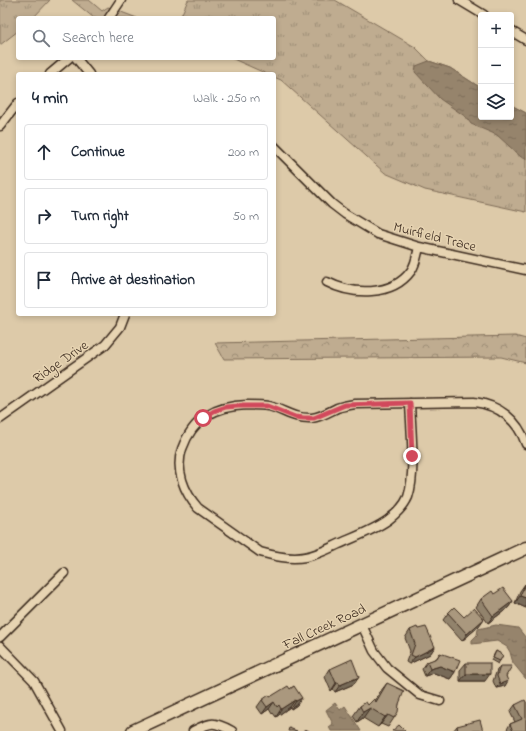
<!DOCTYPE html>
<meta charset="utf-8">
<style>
:root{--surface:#fff;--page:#f2f2f3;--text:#1f2937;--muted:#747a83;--line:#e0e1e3}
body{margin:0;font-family:"Indie Flower",sans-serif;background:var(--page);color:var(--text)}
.controls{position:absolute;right:12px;top:12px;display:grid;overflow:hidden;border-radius:4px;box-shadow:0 2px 6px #0003}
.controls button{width:36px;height:36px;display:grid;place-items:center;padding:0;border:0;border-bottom:1px solid var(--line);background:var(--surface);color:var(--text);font:20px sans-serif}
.stop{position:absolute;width:12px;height:12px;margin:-9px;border:3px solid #d1495b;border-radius:50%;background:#fff}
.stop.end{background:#d1495b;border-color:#fff;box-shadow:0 1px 4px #0008}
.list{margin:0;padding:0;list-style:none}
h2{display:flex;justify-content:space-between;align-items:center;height:52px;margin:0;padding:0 16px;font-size:17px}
h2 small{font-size:13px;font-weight:400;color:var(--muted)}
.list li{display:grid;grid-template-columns:26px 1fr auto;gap:12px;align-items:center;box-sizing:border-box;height:56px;margin:0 8px 8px;padding:0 8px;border:1px solid var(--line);border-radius:4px}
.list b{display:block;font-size:15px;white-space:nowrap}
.list em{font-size:13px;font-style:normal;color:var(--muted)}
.icon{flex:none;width:22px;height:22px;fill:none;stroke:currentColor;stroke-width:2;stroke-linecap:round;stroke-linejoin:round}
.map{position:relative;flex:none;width:526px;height:731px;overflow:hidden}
.search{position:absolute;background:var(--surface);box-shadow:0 2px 6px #0003;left:16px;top:16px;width:260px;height:44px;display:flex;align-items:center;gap:10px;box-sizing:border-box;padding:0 14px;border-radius:4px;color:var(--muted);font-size:15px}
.panel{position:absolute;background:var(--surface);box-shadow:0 2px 6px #0003;left:16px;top:72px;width:260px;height:244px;border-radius:4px}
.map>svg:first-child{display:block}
.grass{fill:url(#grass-tufts);stroke:#7d6b57}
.forest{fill:url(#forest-crowns);stroke:#7d6b57}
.water{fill:url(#water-ripples);stroke:#72604d}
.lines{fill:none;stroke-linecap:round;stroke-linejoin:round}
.minor-casing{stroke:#3b2a1e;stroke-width:11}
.primary-casing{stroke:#3b2a1e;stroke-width:15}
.minor{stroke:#e7d4b2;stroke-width:8}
.primary{stroke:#e7d4b2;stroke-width:12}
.wall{fill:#92836c;stroke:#3b2a1e}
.shaded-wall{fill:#776a58;stroke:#3b2a1e}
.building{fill:#aa987e;stroke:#3b2a1e}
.route{stroke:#d1495b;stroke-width:5}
.labels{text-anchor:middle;stroke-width:3;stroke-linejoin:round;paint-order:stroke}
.street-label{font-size:14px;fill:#3b2a1e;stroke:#e7d4b2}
</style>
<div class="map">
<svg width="526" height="731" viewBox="0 0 526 731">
<defs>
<pattern id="grass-tufts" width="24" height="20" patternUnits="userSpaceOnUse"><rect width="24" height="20" fill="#bfac90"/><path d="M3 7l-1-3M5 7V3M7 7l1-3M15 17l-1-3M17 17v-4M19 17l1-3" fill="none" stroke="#9c8c75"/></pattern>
<pattern id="forest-crowns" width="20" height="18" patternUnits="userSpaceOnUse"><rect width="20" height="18" fill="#bfac90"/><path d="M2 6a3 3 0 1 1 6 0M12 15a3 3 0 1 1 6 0" fill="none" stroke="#9c8c75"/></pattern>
<pattern id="water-ripples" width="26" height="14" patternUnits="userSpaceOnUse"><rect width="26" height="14" fill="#96846c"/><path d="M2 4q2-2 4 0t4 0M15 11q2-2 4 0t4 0" fill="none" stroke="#7c6c58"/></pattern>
</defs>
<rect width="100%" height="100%" fill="#ddcaa9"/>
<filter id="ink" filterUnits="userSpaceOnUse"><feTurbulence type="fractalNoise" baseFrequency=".025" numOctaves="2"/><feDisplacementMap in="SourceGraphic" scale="8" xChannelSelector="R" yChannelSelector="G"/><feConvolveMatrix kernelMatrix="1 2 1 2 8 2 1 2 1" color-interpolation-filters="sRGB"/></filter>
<g filter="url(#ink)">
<path class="grass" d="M 0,0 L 50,0 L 33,18 L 18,18 L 18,31 L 0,45 Z
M 72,0 L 89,0 L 102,11 L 108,7 L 137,18 L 94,18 Z
M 188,0 L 335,0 L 415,47 L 429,61 L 450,68 L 481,88 L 481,117 L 511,117 L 511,105 L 526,113 L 526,212 L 425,190 L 385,173 L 281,80 L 274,77 L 274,74 L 267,74 L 231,58 L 274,58 L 274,18 L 180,18 Z"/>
<path class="forest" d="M 515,336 L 526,339 L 526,363 L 501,357 L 224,359 L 215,343 Z"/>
<path class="water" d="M 429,61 L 450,68 L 481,88 L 481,117 L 511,117 L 511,105 L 526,113 L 526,159 L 521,157 L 497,135 L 471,124 L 466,117 L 440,99 L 415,72 L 416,66 Z
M 496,625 L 518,628 L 526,638 L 526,679 L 513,663 L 510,652 L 507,647 L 497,641 L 472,644 L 472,640 L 477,635 L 478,629 Z
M 335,703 L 340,710 L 345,706 L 361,731 L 331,731 L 329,727 L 333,724 L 326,710 Z"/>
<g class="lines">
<g class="minor-casing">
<path id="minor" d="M 459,0 L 484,15
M 109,18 L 121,0
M 511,31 L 526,40
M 76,58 L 89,74
M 50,74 L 69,58
M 0,126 L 18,103
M 274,146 L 332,204 L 345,214 L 378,234 L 419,247 L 526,270
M 327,282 C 352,295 392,297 411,271 C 416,264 417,255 419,247
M 410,403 C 411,429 416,474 408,497 C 404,506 396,514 388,520 C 374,530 355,537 339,544 C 328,549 317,555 305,557 C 290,560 274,556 260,552 L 198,508 C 184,492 175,470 182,449 C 193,418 215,406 247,405 C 254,405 261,405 268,406 C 285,410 293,419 312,418 C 321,417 329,412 337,408 C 343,406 349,405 355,404 L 474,402 C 499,405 518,420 526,444
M 0,419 L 105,345 L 120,327 L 125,314
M 362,625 L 374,651 L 387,668 L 420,695 L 440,701
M 0,637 L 64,573
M 0,646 L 34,681 L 62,731
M 193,731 C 212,722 213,721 232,731"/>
</g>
<g class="primary-casing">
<path id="primary" d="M 133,731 L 526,548"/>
</g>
<use href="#minor" class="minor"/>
<use href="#primary" class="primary"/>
</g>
<path class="wall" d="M 525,584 L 526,608 L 515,603 L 520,591 Z
M 481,599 L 513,601 L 508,608 L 488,623 L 476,607 Z
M 448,613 L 464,617 L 479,626 L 462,641 L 443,620 Z
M 418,629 L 435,647 L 430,654 L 409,664 L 406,662 L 410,651 L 405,638 L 410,630 Z
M 496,651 L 503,655 L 498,664 L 491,660 Z
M 440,653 L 455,672 L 450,679 L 434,673 L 425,676 L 422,669 L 427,662 L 436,659 Z
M 466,663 L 485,681 L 460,681 L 460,670 Z
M 500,666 L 506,676 L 505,686 L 496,688 L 493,681 L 497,670 Z
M 330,669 L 359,677 L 354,684 L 335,692 L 333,689 L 331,691 L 325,677 Z
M 387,683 L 399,704 L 394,718 L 388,727 L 381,724 L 378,727 L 363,718 L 357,722 L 353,716 L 360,706 L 368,705 L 375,701 L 380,692 Z
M 294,686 L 297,705 L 291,709 L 290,707 L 276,717 L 273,713 L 272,714 L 269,709 L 262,714 L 257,707 L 262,700 L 270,697 L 290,689 Z
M 526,702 L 526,731 L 506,731 L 510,724 L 515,722 L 510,712 L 515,705 Z
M 457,726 L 483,731 L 453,731 Z"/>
<path class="shaded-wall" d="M 520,596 L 526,598 L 526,608 L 515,603 Z
M 513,601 L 508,608 L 488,623 L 493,616 Z
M 484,619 L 479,626 L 462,641 L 467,634 Z
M 435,647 L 430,654 L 409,664 L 415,657 Z
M 440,666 L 455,672 L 450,679 L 434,673 L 425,676 L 430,669 Z
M 466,674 L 490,674 L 485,681 L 460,681 Z
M 359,677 L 354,684 L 335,692 L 340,685 Z
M 508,681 L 505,686 L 496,688 L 500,684 Z
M 338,682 L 333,689 L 331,691 L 336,683 Z
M 302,698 L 297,705 L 291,709 L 296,701 Z
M 295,700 L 290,707 L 276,717 L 281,709 Z
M 274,702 L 269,709 L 262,714 L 267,707 Z
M 370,708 L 363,718 L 357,722 L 363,712 Z
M 388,715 L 381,724 L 378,727 L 385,717 Z"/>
<path class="building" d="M 525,584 L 526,585 L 526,598 L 520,596 Z
M 503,588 L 513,601 L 493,616 L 481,599 L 492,591 L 494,594 Z
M 454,607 L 464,617 L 474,608 L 484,619 L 467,634 L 448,613 Z
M 417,627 L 418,629 L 426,627 L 435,647 L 415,657 L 411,655 L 415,644 L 410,630 Z
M 496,651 L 503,655 L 500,661 L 493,658 Z
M 440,653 L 460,660 L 455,672 L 440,666 L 430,669 L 427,662 L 437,658 Z
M 352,659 L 359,677 L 340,685 L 338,682 L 336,683 L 330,669 Z
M 466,663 L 490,663 L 490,674 L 466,674 Z
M 500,666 L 512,666 L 506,676 L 508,681 L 500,684 L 497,676 Z
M 387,683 L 404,691 L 399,704 L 398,712 L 394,718 L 388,715 L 385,717 L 370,708 L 363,712 L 360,706 L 366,702 L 368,705 L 374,699 L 376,702 Z
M 288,686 L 290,689 L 294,686 L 302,698 L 296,701 L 295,700 L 281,709 L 279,705 L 277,707 L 274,702 L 267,707 L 262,700 L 269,695 L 270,697 Z
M 525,700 L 526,702 L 526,731 L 513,731 L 510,724 L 522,719 L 515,705 Z
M 480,720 L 483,731 L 458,731 L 457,726 Z
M 399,725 L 405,731 L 392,731 Z
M 289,728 L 297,731 L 288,731 Z
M 305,729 L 309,731 L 304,731 Z"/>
</g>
<g class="lines" filter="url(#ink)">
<path class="route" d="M 203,418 L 214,411 L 226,407 L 238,406 L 267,406 L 295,417 L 304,418 L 314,418 L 345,405 L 410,403 L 412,456"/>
</g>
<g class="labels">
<g class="street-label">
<text transform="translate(435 236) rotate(14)" y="5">Muirfield Trace</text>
<text transform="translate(60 361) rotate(-35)" y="5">Ridge Drive</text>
<text transform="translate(324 626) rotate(-25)" y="5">Fall Creek Road</text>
</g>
</g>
</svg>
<div class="controls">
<button>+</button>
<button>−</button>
<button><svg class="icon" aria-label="layers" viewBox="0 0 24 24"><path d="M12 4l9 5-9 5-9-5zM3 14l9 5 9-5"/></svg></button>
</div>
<div class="stop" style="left:203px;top:418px"></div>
<div class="stop end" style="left:412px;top:456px"></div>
<div class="search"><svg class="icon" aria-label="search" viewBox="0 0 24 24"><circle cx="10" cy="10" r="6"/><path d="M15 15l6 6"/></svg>Search here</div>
<section class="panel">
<h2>4 min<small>Walk · 250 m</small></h2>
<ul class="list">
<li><svg class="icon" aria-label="ahead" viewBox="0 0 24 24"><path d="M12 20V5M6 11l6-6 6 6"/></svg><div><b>Continue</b></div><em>200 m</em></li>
<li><svg class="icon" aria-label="right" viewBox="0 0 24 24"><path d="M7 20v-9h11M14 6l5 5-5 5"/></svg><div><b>Turn right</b></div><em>50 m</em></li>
<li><svg class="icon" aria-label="arrive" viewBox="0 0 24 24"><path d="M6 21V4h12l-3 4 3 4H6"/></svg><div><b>Arrive at destination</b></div></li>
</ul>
</section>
</div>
